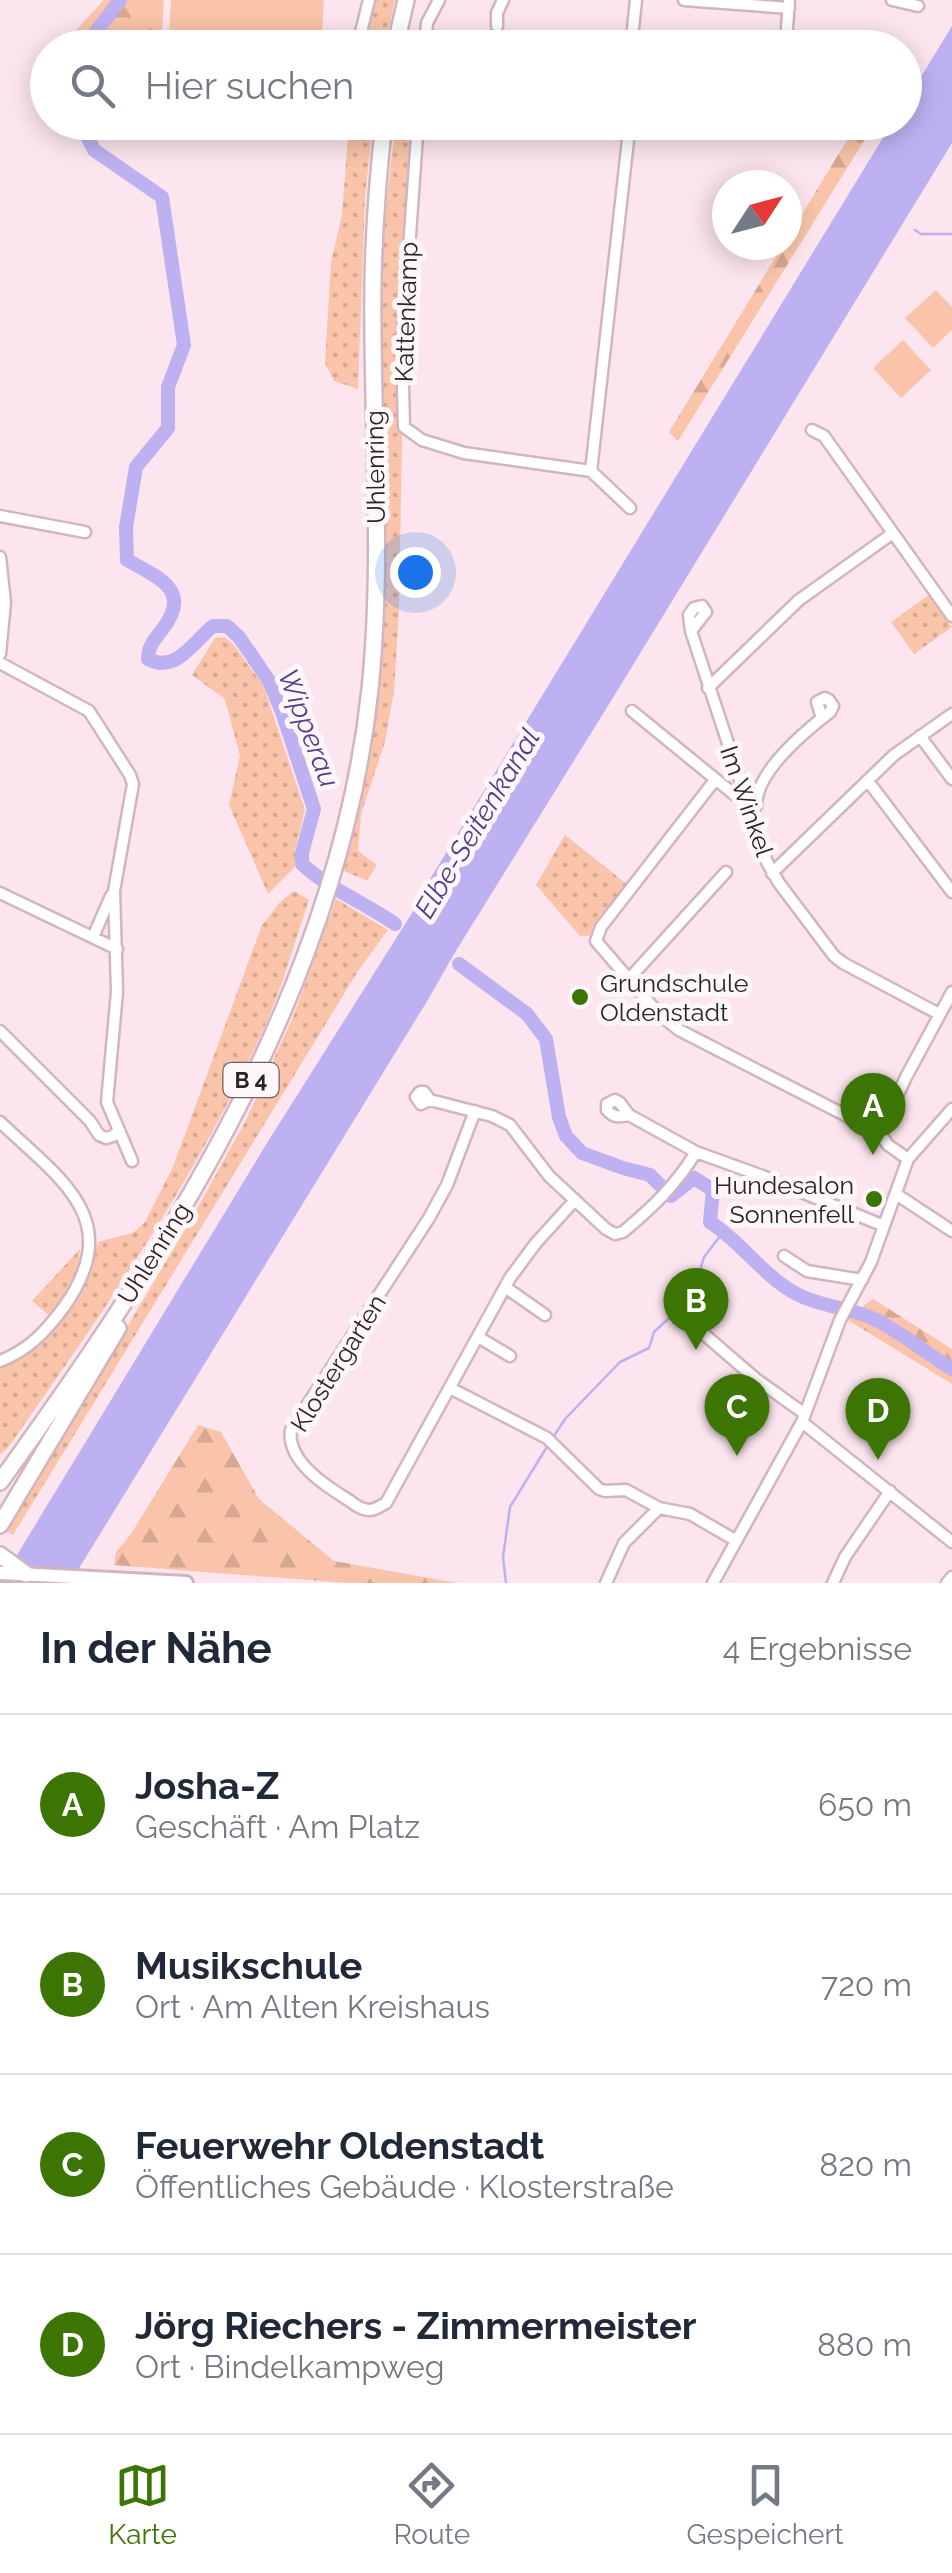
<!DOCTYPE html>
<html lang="de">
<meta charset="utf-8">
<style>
:root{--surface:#fff;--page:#f6f6f7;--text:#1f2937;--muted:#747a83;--line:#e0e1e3;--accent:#3d7504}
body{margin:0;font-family:Raleway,sans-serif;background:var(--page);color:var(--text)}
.compass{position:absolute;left:712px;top:170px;width:90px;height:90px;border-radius:50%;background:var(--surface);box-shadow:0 5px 25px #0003;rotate:54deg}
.you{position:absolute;left:415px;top:572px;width:35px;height:35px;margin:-25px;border:8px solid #fff;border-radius:50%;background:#1a73e8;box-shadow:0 0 0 15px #1a73e833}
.badge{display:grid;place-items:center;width:65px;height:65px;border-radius:50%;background:var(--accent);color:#fff;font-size:32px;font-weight:700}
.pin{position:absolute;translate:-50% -82px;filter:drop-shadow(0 2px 5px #0008)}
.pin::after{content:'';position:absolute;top:52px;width:35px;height:30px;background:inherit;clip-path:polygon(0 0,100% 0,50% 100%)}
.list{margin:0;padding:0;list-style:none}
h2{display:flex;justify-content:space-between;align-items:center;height:130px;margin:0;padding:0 40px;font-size:42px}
h2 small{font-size:32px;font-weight:400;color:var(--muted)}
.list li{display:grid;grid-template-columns:65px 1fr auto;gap:30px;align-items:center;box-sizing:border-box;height:180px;padding:0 40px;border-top:2px solid var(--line)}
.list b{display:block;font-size:38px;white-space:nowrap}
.list p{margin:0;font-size:32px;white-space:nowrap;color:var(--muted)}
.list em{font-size:32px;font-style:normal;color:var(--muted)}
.icon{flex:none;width:55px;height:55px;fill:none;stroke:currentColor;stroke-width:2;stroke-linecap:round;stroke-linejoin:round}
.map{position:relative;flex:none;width:952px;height:1583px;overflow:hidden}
.search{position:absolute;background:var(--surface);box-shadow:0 5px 25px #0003;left:30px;right:30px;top:30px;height:110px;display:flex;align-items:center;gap:25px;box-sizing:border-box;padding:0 35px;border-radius:55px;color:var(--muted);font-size:38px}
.sheet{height:850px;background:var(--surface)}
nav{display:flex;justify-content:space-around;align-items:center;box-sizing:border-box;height:140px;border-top:2px solid var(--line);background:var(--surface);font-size:28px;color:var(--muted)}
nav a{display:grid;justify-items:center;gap:5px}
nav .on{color:var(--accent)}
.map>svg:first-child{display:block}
.grass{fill:url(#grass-dots)}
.forest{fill:url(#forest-firs)}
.pitch{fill:#f9c4a9}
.water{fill:#beb1f2}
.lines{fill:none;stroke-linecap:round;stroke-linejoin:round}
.stream{stroke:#beb1f2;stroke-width:2.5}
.river{stroke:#beb1f2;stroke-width:14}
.minor-casing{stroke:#d1b5c1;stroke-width:15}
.major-casing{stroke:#d1b5c1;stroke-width:18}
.highway-casing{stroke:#d1b5c1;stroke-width:20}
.minor{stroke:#fff;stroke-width:10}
.major{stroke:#fff;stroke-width:12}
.highway{stroke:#fff;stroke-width:15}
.poi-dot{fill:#3d7504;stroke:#fdf7fa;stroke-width:4}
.labels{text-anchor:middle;stroke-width:10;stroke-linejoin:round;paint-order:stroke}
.shield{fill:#fdf7fa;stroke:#6b6266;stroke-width:2.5}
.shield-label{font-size:22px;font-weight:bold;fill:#2d2227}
.street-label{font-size:25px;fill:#2d2227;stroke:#fdf7fa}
.poi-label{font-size:25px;fill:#2d2227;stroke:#fdf7fa;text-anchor:start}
.water-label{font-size:28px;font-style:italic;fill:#533e8a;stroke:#fdf7fa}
</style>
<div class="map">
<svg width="952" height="1583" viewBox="0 0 952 1583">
<defs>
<pattern id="grass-dots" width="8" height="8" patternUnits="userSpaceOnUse" patternTransform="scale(2.5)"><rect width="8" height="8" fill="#f9c4a9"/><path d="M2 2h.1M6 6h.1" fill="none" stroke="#d6a891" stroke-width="1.8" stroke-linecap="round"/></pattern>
<pattern id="forest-firs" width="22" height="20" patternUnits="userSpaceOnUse" patternTransform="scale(2.5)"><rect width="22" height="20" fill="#f9c4a9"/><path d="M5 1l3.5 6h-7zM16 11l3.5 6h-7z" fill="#d6a891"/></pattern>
</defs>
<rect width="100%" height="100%" fill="#fce5ee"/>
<path class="grass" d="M 372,0 L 395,0 L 385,47 L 355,48 Z
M 349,123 L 373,123 L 365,197 L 358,389 L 334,381 L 325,363 L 331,262 L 342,215 Z
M 396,123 L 415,123 L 404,217 L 399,367 L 402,436 L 399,609 L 394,691 L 385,742 L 361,814 L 358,851 L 377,865 L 367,881 L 342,870 C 360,796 377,721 381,646 C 388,524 380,403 382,281 C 383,228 389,175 396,123 Z
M 927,596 L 930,596 L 952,627 L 914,654 L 891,622 Z
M 224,637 L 233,644 L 263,685 L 305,810 L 295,851 L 295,867 L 268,894 L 229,805 L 240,756 L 225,699 L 192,675 L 215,638 Z
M 565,835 L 628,885 L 589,936 L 580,936 L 536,885 Z
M 294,891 L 309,900 C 295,941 283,984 266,1024 C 198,1176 103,1313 7,1449 L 0,1454 L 0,1367 L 35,1348 L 62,1317 L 84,1289 L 98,1242 L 133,1233 L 145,1222 L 173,1167 L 262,925 L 280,902 Z
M 336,899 L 388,930 L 358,971 L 13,1535 L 6,1531 L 193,1216 L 246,1120 L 293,1017 Z
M 80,1249 L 78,1268 L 51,1317 L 32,1301 Z"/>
<path class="forest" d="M 104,0 L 164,0 L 161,47 L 69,47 L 76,30 Z
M 858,122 L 875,123 L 678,441 L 669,432 L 783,245 L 787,245 L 787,239 Z
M 873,1299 L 952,1349 L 952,1384 L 846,1319 Z
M 198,1425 L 221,1432 L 259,1499 L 334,1561 L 457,1583 L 347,1583 L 114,1565 L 116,1552 L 131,1534 Z"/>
<path class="pitch" d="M 171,0 L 324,0 L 321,47 L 168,47 Z
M 936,290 L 952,307 L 952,330 L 933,348 L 905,318 Z
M 903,340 L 931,370 L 901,398 L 873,368 Z"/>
<path class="water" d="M 952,26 L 952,143 L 611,701 L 454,954 L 429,998 L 70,1583 L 0,1583 L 267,1143 L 419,902 L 427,884 L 892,123 L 904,122 L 905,103 Z"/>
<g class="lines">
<path class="stream" d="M 915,230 L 921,234 L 952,234
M 552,1439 L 565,1419 L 620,1362 L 649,1348 L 654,1332 L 692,1297 L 704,1257 L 724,1231
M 506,1583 L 503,1557 L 510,1507 L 548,1445"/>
<path class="river" d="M 84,48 L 120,0
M 80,122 L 94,150 L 162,197 L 184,345 L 168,387 L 168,428 L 136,467 L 126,527 L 127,560 C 159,578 193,590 162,630 C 154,640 148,647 148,659 C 176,674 193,642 213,626 L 227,626 L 239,637 L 269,681 L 282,712 L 314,809 L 302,853 L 302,864 C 329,889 365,903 395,924
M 459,964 L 527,1014 L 546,1039 L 559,1117 L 566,1136 L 582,1153 L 623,1168 L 650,1175 L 671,1196 L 694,1178 L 713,1190 L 710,1222 C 741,1242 761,1273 793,1292 C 819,1307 850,1307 874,1319 C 901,1332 926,1353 952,1369"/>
<g class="minor-casing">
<path id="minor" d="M 684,0 L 789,8
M 892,0 L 918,6
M 497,26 L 497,13 L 503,0
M 787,28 L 789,0
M 357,48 L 369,0
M 425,48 L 427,23 L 439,0
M 631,48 L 636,0
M 418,122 L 402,348 L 404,427 L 422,440 L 464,453 L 591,471 L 630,508
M 812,430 L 824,436 L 952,616
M 591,471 L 630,122
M 0,516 L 85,532
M 0,557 L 5,602 L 0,654
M 691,631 L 706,612 L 702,606 L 694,608 L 689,615 L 691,631 L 767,862 L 779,883 L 834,956 L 843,963 L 939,1014
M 0,663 L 89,711 L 130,775 L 133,784 L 114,891 L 117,992 L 107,1102 L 132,1161
M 708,688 L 799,600 L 893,533
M 632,711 L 746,804
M 920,736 L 952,779
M 715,780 L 601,927 L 596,941 L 658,1013 L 679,1030 L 880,1133 L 888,1145 L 908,1159
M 868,781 L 952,892
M 748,808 L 756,806 C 756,772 804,732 830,712 L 833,706 L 829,700 L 825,698 L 817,702 L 822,718
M 772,873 L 894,755 L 952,714
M 0,893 L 117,949
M 93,937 L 111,896
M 628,980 L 726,872
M 0,1031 L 90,1121 L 99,1135 L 106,1138 L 113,1136 L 119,1130
M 430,1100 L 424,1092 L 420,1092 L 416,1097 L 421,1104 L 430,1100 L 492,1116 L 510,1125 L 549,1176 L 606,1229 L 615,1234 L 623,1232 C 652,1208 676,1185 696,1152
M 475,1111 L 447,1185 L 429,1218 L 291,1430 C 286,1461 327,1487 350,1501 C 354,1504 358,1508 364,1509 C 372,1512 379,1507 386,1503 L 510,1278 L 536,1243 L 575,1200
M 629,1115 C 619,1117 614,1118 607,1110 L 607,1104 L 615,1100 L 620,1103 L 629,1115 L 696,1152 L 765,1177 L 884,1226
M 0,1122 C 61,1180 126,1219 64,1307 C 46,1331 29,1350 0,1361
M 880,1133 L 906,1077 L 952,992
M 896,1194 L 952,1231
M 784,1256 L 807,1271 L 862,1280
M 505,1287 L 545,1315
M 705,1335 L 756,1379 L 805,1414
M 478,1337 L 510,1356
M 450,1388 L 547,1438 L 599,1489 L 605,1491 L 626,1490 L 659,1508
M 802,1422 L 952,1542
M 606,1583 L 624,1543 L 659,1508 L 690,1514 L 735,1540
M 713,1583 L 802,1422 L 840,1320 L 871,1262 L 908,1159 L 952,1109
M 833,1583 L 845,1557 L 890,1491
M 947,1583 L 952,1577"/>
</g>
<g class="major-casing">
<path id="major" d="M 0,1573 L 186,1583"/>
</g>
<g class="highway-casing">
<path id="highway" d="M 395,48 L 406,0
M 0,1482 C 171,1246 339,985 370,689 C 384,554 371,417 373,281 C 374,228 378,175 384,122
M 0,1525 L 118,1328
M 0,1555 L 26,1574"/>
</g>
<use href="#minor" class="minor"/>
<use href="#major" class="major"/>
<use href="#highway" class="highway"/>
</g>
<g class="poi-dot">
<circle cx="580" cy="997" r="10"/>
<circle cx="874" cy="1199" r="10"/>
</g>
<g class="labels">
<rect class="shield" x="223.5" y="1063" width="55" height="34" rx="8"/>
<g class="shield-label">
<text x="251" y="1088">B 4</text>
</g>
<g class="street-label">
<text transform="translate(406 312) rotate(-88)" y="9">Kattenkamp</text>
<text transform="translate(375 467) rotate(-91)" y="9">Uhlenring</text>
<text transform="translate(747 801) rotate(71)" y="9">Im Winkel</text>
<text transform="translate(154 1253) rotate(-58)" y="9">Uhlenring</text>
<text transform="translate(338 1363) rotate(-58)" y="9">Klostergarten</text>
</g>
<g class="poi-label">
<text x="600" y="992">Grundschule<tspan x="600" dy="29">Oldenstadt</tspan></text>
<text x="854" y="1194" text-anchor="end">Hundesalon<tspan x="854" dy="29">Sonnenfell</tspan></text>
</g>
<g class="water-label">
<text transform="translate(309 728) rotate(69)" y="10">Wipperau</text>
<text transform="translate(477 823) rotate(-59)" y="10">Elbe-Seitenkanal</text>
</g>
</g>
</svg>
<svg class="compass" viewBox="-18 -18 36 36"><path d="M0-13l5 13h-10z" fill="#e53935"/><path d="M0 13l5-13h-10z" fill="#747a83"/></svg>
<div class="you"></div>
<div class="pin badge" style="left:873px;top:1155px">A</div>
<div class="pin badge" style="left:696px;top:1350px">B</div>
<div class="pin badge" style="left:737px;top:1456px">C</div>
<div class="pin badge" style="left:878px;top:1460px">D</div>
<div class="search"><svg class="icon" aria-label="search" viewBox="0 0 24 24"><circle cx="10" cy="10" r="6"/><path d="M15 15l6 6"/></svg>Hier suchen</div>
</div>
<section class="sheet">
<h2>In der Nähe<small>4 Ergebnisse</small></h2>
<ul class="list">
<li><span class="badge">A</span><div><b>Josha-Z</b><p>Geschäft · Am Platz</p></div><em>650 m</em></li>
<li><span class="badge">B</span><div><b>Musikschule</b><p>Ort · Am Alten Kreishaus</p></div><em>720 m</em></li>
<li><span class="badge">C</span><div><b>Feuerwehr Oldenstadt</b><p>Öffentliches Gebäude · Klosterstraße</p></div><em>820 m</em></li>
<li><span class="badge">D</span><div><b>Jörg Riechers - Zimmermeister</b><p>Ort · Bindelkampweg</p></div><em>880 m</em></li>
</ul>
</section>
<nav>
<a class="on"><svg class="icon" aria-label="map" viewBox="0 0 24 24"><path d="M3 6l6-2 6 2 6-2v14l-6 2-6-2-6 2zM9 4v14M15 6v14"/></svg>Karte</a>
<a><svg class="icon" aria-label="directions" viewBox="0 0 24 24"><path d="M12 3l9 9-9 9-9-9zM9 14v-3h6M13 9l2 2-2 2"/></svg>Route</a>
<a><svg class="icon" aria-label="saved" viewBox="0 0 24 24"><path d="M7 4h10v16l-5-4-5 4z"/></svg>Gespeichert</a>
</nav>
